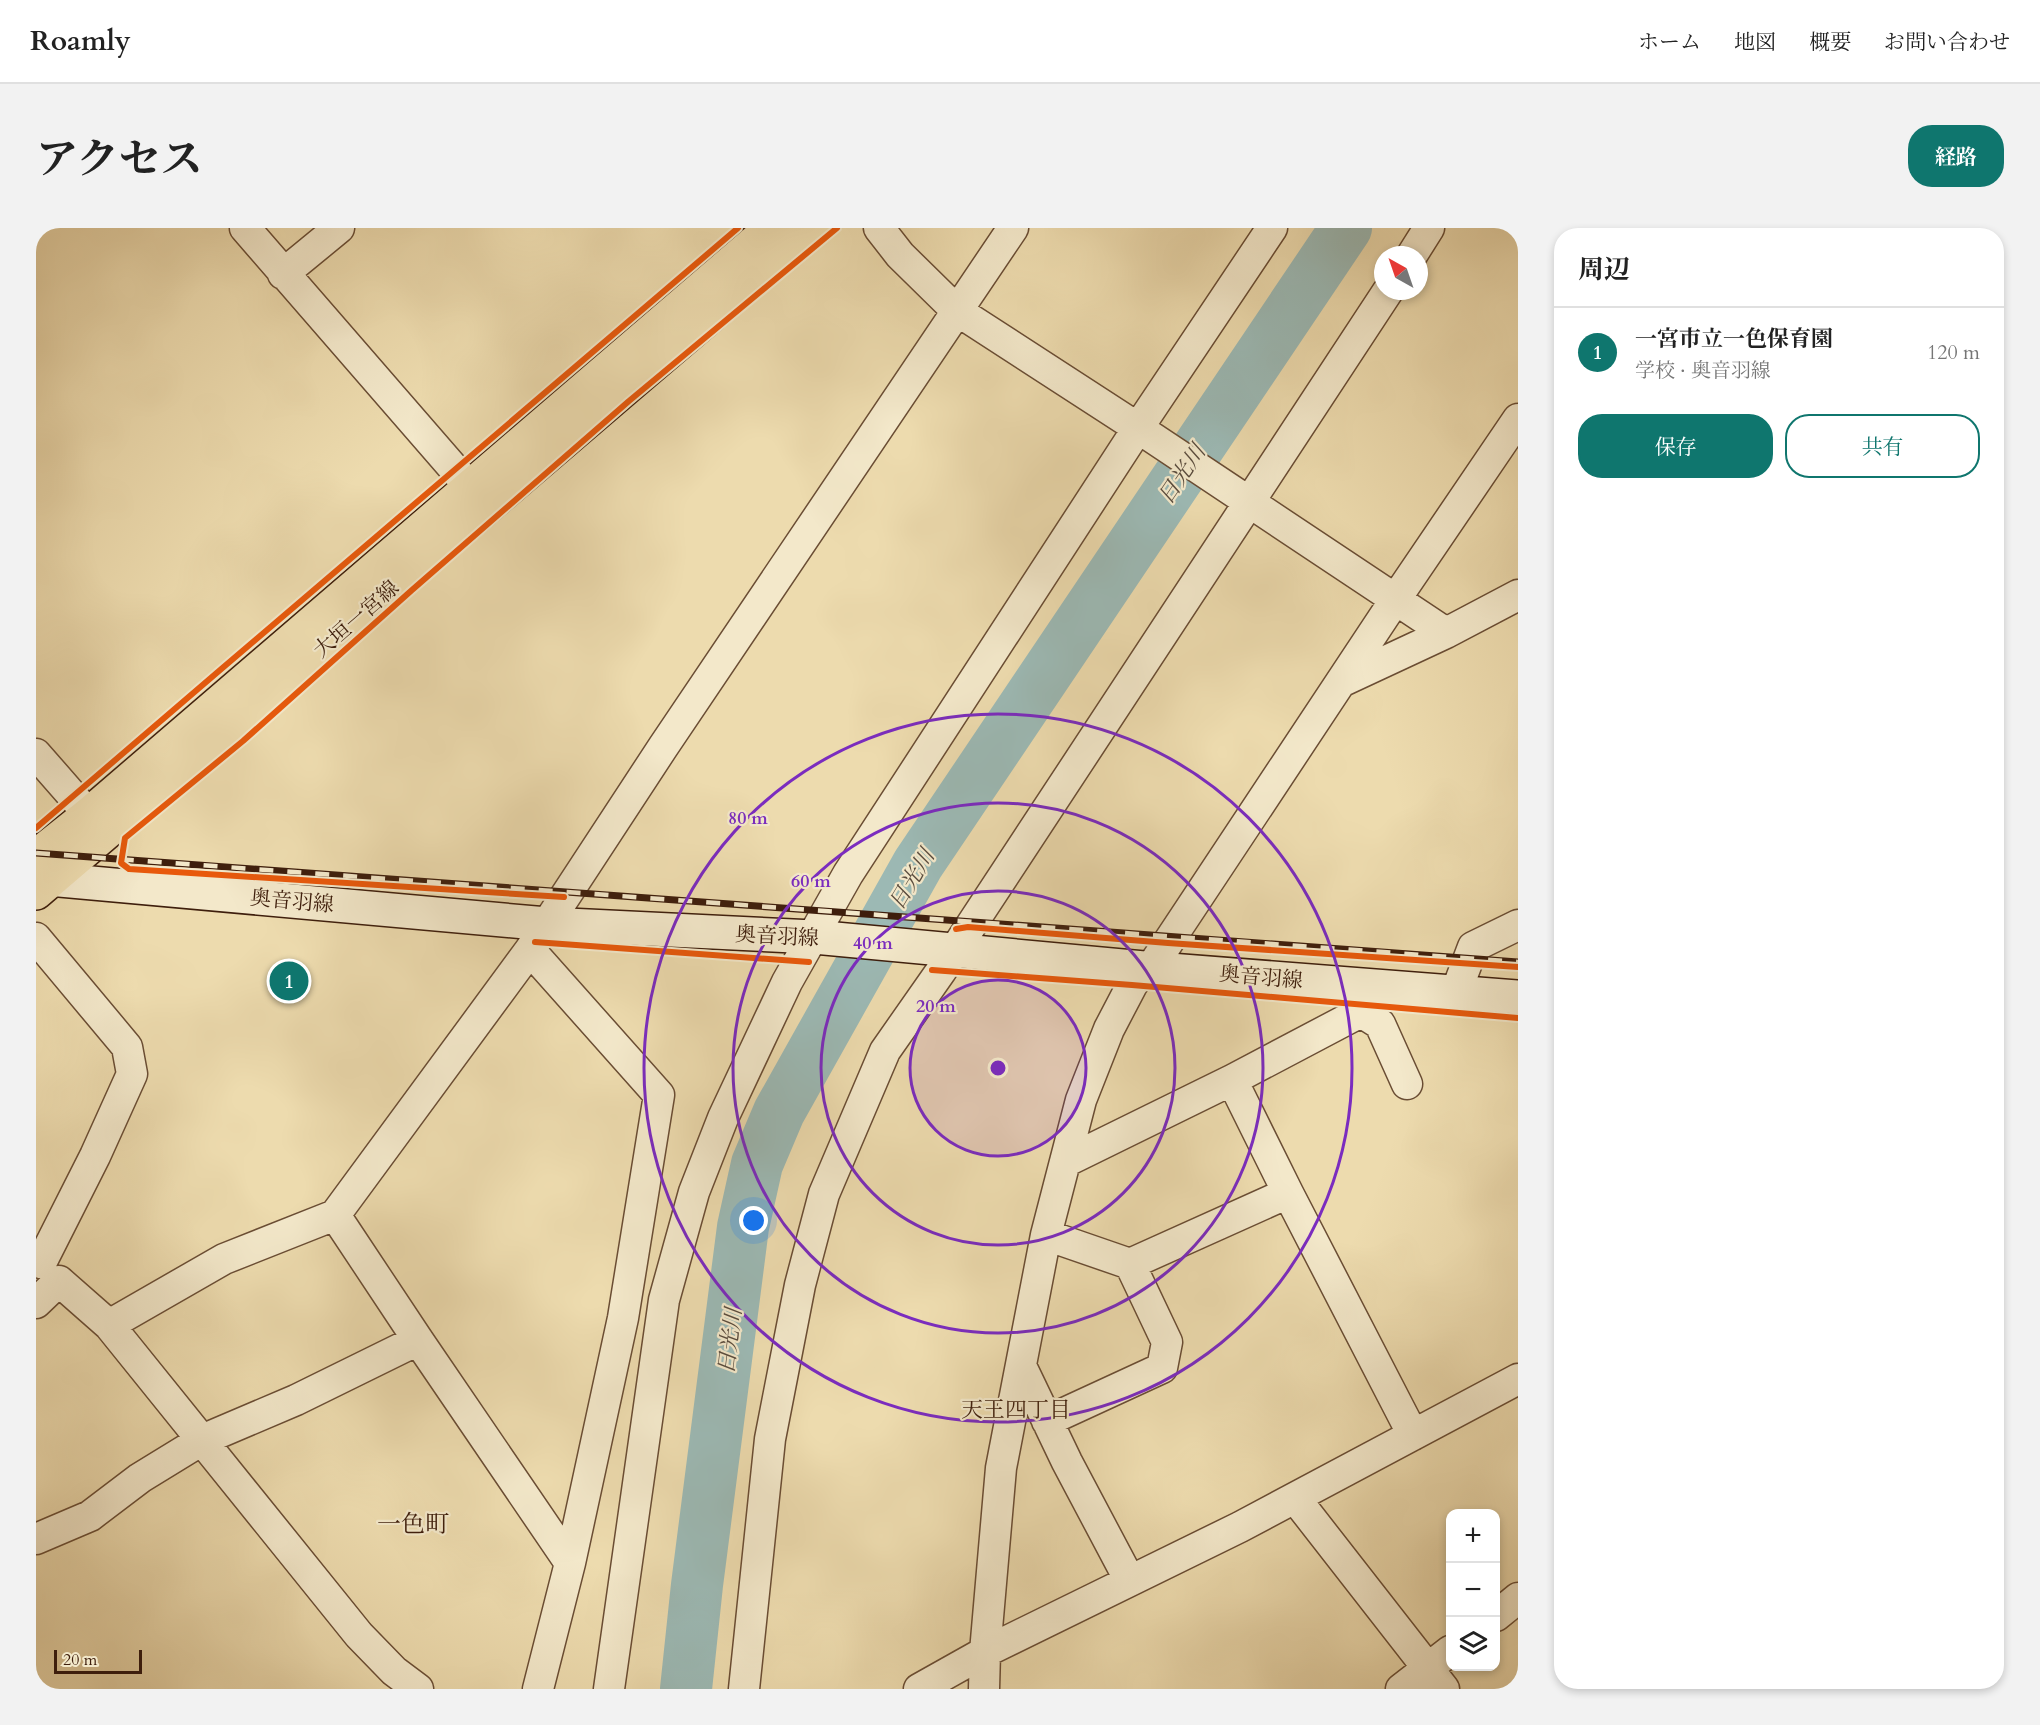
<!DOCTYPE html>
<html lang="ja">
<meta charset="utf-8">
<style>
:root{--surface:#fff;--page:#f2f2f2;--text:#222;--muted:#767676;--line:#e0e0e0;--accent:#0f766e}
body{margin:0;font-family:Cardo,"Noto Serif JP",serif;background:var(--page);color:var(--text)}
.controls{position:absolute;right:18px;bottom:18px;display:grid;overflow:hidden;border-radius:12px;box-shadow:0 3px 9px #0003}
.controls button{width:54px;height:54px;display:grid;place-items:center;padding:0;border:0;border-bottom:2px solid var(--line);background:var(--surface);color:var(--text);font:30px sans-serif}
.compass{position:absolute;left:1338px;top:18px;width:54px;height:54px;border-radius:50%;background:var(--surface);box-shadow:0 3px 9px #0003;rotate:320deg}
.scale{position:absolute;left:18px;bottom:15px;width:88px;box-sizing:border-box;padding-left:6px;border:3px solid #3e1e0c;border-top:0;font-size:16px;line-height:21px;white-space:nowrap;color:#3e1e0c;-webkit-text-stroke:4px #f3e8ca;paint-order:stroke}
.you{position:absolute;left:718px;top:993px;width:21px;height:21px;margin:-15px;border:4px solid #fff;border-radius:50%;background:#1a73e8;box-shadow:0 0 0 9px #1a73e833}
.badge{display:grid;place-items:center;width:39px;height:39px;border-radius:50%;background:var(--accent);color:#fff;font-size:20px;font-weight:700}
.pin{position:absolute;translate:-50% -50%;border:3px solid #fff;box-shadow:0 2px 6px #0006}
.list{margin:0;padding:0;list-style:none}
h2{display:flex;justify-content:space-between;align-items:center;height:78px;margin:0;padding:0 24px;font-size:26px}
h2 small{font-size:20px;font-weight:400;color:var(--muted)}
.list li{display:grid;grid-template-columns:39px 1fr auto;gap:18px;align-items:center;box-sizing:border-box;height:90px;padding:0 24px;border-top:2px solid var(--line)}
.list b{display:block;font-size:22px;white-space:nowrap}
.list p{margin:0;font-size:20px;white-space:nowrap;color:var(--muted)}
.list em{font-size:20px;font-style:normal;color:var(--muted)}
.actions{display:flex;gap:12px;padding:18px 24px}
.actions a{flex:1;padding:14px 0;border:2px solid var(--accent);border-radius:24px;text-align:center;font-size:21px;color:var(--accent)}
.actions .main{background:var(--accent);color:#fff}
.icon{flex:none;width:33px;height:33px;fill:none;stroke:currentColor;stroke-width:2;stroke-linecap:round;stroke-linejoin:round}
.map{position:relative;flex:none;width:1482px;height:1461px;overflow:hidden;border-radius:24px}
header{display:flex;align-items:center;gap:36px;box-sizing:border-box;height:84px;padding:0 30px;background:var(--surface);border-bottom:2px solid var(--line)}
header strong{font-size:28px}
nav{display:flex;gap:33px;margin-inline-start:auto;font-size:21px}
.intro{display:flex;align-items:center;justify-content:space-between;box-sizing:border-box;height:144px;padding:0 36px}
h1{margin:0;font-size:42px}
.button{padding:15px 27px;border-radius:24px;background:var(--accent);color:#fff;font-size:21px;font-weight:700}
main{display:flex;gap:36px;padding:0 36px}
aside{flex:1;background:var(--surface);border-radius:24px;box-shadow:0 3px 9px #0003}
.map>svg:first-child{display:block}
.lines{fill:none;stroke-linecap:round;stroke-linejoin:round}
.river{stroke:#9cb9b4;stroke-width:52}
.minor-casing{stroke:#6a4d34;stroke-width:33}
.secondary-casing{stroke:#3e1e0c;stroke-width:36}
.primary-casing{stroke:#3e1e0c;stroke-width:36}
.minor{stroke:#f3e8ca;stroke-width:30}
.secondary{stroke:#f3e8ca;stroke-width:33}
.primary{stroke:#eddbae;stroke-width:33}
.rail-casing{stroke:#3e1e0c;stroke-width:7}
.rail{stroke:#f3e8ca;stroke-width:4.5;stroke-dasharray:14;stroke-linecap:butt}
.cycleway-casing{stroke:#f3e8ca;stroke-width:10}
.cycleway{stroke:#e8590c;stroke-width:6}
.ring{fill:none;stroke:#7b2cbf;stroke-width:3}
.labels{text-anchor:middle;stroke-width:4.5;stroke-linejoin:round;paint-order:stroke}
.street-label{font-size:21px;fill:#3e1e0c;stroke:#f3e8ca}
.water-label{font-size:22px;font-style:italic;fill:#5a4c3e;stroke:#f3e8ca}
.neighbourhood-label{font-size:22px;fill:#3e1e0c;stroke:#f3e8ca}
.quarter-label{font-size:24px;fill:#3e1e0c;stroke:#f3e8ca}
.centre{fill:#7b2cbf;stroke:#f3e8ca;stroke-width:3}
.ring-label{font-size:18px;text-anchor:middle;font-weight:bold;fill:#7b2cbf;stroke:#f3e8ca;stroke-width:4.5;stroke-linejoin:round;paint-order:stroke}
</style>
<header>
<strong>Roamly</strong>
<nav><a>ホーム</a><a>地図</a><a>概要</a><a>お問い合わせ</a></nav>
</header>
<div class="intro"><h1>アクセス</h1><a class="button">経路</a></div>
<main>
<div class="map">
<svg width="1482" height="1461" viewBox="0 0 1482 1461">
<rect width="100%" height="100%" fill="#eddbae"/>
<filter id="stains"><feTurbulence type="fractalNoise" baseFrequency=".00333" numOctaves="4"/><feColorMatrix values="0 0 0 0 .2 0 0 0 0 .09 0 0 0 0 .02 0 0 0 .5 -.17"/></filter>
<radialGradient id="worn" r=".72"><stop offset=".6" stop-color="#630" stop-opacity="0"/><stop offset="1" stop-color="#630" stop-opacity=".3"/></radialGradient>
<g class="lines">
<path class="river" d="M 650,1461 L 661,1357 L 707,999 L 721,936 L 743,884 L 882,636 L 1310,0"/>
<g class="minor-casing">
<path id="minor" d="M 209,0 L 433,258 L 446,278
M 843,0 L 864,27 L 920,82 L 1102,200 L 1410,405
M 1376,27 L 1393,0
M 247,46 L 303,0
M 1307,453 L 1410,405 L 1482,367
M 0,526 L 69,605
M 0,710 L 91,819 L 96,846 L 59,928 L 5,1035
M 494,722 L 623,867 L 587,1090 L 534,1335 L 502,1461
M 1115,740 L 1359,372 L 1482,191
M 1420,764 L 1437,719 L 1482,697
M 1325,784 L 1344,796 L 1371,856
M 1196,852 L 1252,965 L 1377,1207
M 1029,934 L 1196,852 L 1325,784 L 1332,757
M 299,987 L 382,1112 L 534,1335
M 1010,1007 L 1094,1036 L 1131,1114 L 1126,1140 L 1011,1193
M 1094,1036 L 1252,965
M 0,1075 L 23,1053 L 73,1097 L 323,1407 L 358,1443 L 382,1461
M 73,1097 L 188,1031 L 299,987 L 494,722 L 627,519 L 977,0
M 985,1138 L 1031,1234 L 1094,1353
M 1259,1270 L 1408,1461
M 0,1311 L 54,1288 L 104,1250 L 166,1212 L 260,1172 L 382,1112
M 1460,1388 L 1482,1370
M 573,1461 L 628,1072 L 658,964 L 687,890 L 751,754 L 812,646 L 1102,200 L 1236,0
M 708,1461 L 734,1211 L 764,1057 L 788,966 L 849,823 L 905,743 L 1352,63
M 883,1461 L 949,1424 L 1204,1299 L 1482,1151
M 948,1461 L 949,1424 L 965,1240 L 1010,1007 L 1045,872 L 1073,801 L 1096,757 L 1108,740
M 1365,1461 L 1414,1423"/>
</g>
<g class="secondary-casing">
<path id="secondary" d="M 0,650 L 511,696 L 778,709 L 1108,740 L 1482,769"/>
</g>
<g class="primary-casing">
<path id="primary" d="M 0,628 L 53,586 L 735,0
M 0,665 L 777,0"/>
</g>
<use href="#minor" class="minor"/>
<use href="#secondary" class="secondary"/>
<use href="#primary" class="primary"/>
<g class="rail-casing">
<path id="rail" d="M 0,625 L 1482,734"/>
</g>
<use href="#rail" class="rail"/>
<g class="cycleway-casing">
<path id="cycleway" d="M 0,600 C 233,399 468,201 702,0
M 528,669 L 93,641 L 85,635 L 89,610 L 207,513 L 376,362 L 593,173 L 801,0
M 920,701 L 932,699 L 1132,715 L 1482,739
M 499,714 L 773,734
M 896,742 L 1096,757 L 1482,790"/>
</g>
<use href="#cycleway" class="cycleway"/>
</g>
<circle cx="962" cy="840" r="88" fill="#7b2cbf" fill-opacity=".12"/>
<g class="ring">
<circle cx="962" cy="840" r="88"/>
<circle cx="962" cy="840" r="177"/>
<circle cx="962" cy="840" r="265"/>
<circle cx="962" cy="840" r="354"/>
</g>
<g class="labels">
<g class="street-label">
<text transform="translate(320 391) rotate(-41)" y="7">大垣一宮線</text>
<text transform="translate(256 673) rotate(5)" y="7">奥音羽線</text>
<text transform="translate(741 708) rotate(3)" y="7">奥音羽線</text>
<text transform="translate(1225 749) rotate(5)" y="7">奥音羽線</text>
</g>
<g class="water-label">
<text transform="translate(1145 246) rotate(-56)" y="8">日光川</text>
<text transform="translate(875 651) rotate(-59)" y="8">日光川</text>
<text transform="translate(693 1113) rotate(-83)" y="8">日光川</text>
</g>
<g class="neighbourhood-label">
<text x="980" y="1189">天王四丁目</text>
</g>
<g class="quarter-label">
<text x="377" y="1304">一色町</text>
</g>
</g>
<circle cx="962" cy="840" r="9" class="centre"/>
<g class="ring-label">
<text x="712" y="596">80 m</text>
<text x="775" y="659">60 m</text>
<text x="837" y="721">40 m</text>
<text x="900" y="784">20 m</text>
</g>
<rect width="100%" height="100%" filter="url(#stains)"/>
<rect width="100%" height="100%" fill="url(#worn)"/>
</svg>
<div class="controls">
<button>+</button>
<button>−</button>
<button><svg class="icon" aria-label="layers" viewBox="0 0 24 24"><path d="M12 4l9 5-9 5-9-5zM3 14l9 5 9-5"/></svg></button>
</div>
<svg class="compass" viewBox="-18 -18 36 36"><path d="M0-13l5 13h-10z" fill="#e53935"/><path d="M0 13l5-13h-10z" fill="#767676"/></svg>
<div class="scale">20 m</div>
<div class="you"></div>
<div class="pin badge" style="left:253px;top:753px">1</div>
</div>
<aside>
<h2>周辺<small></small></h2>
<ul class="list">
<li><span class="badge">1</span><div><b>一宮市立一色保育園</b><p>学校 · 奥音羽線</p></div><em>120 m</em></li>
</ul>
<div class="actions"><a class="main">保存</a><a>共有</a></div>
</aside>
</main>
